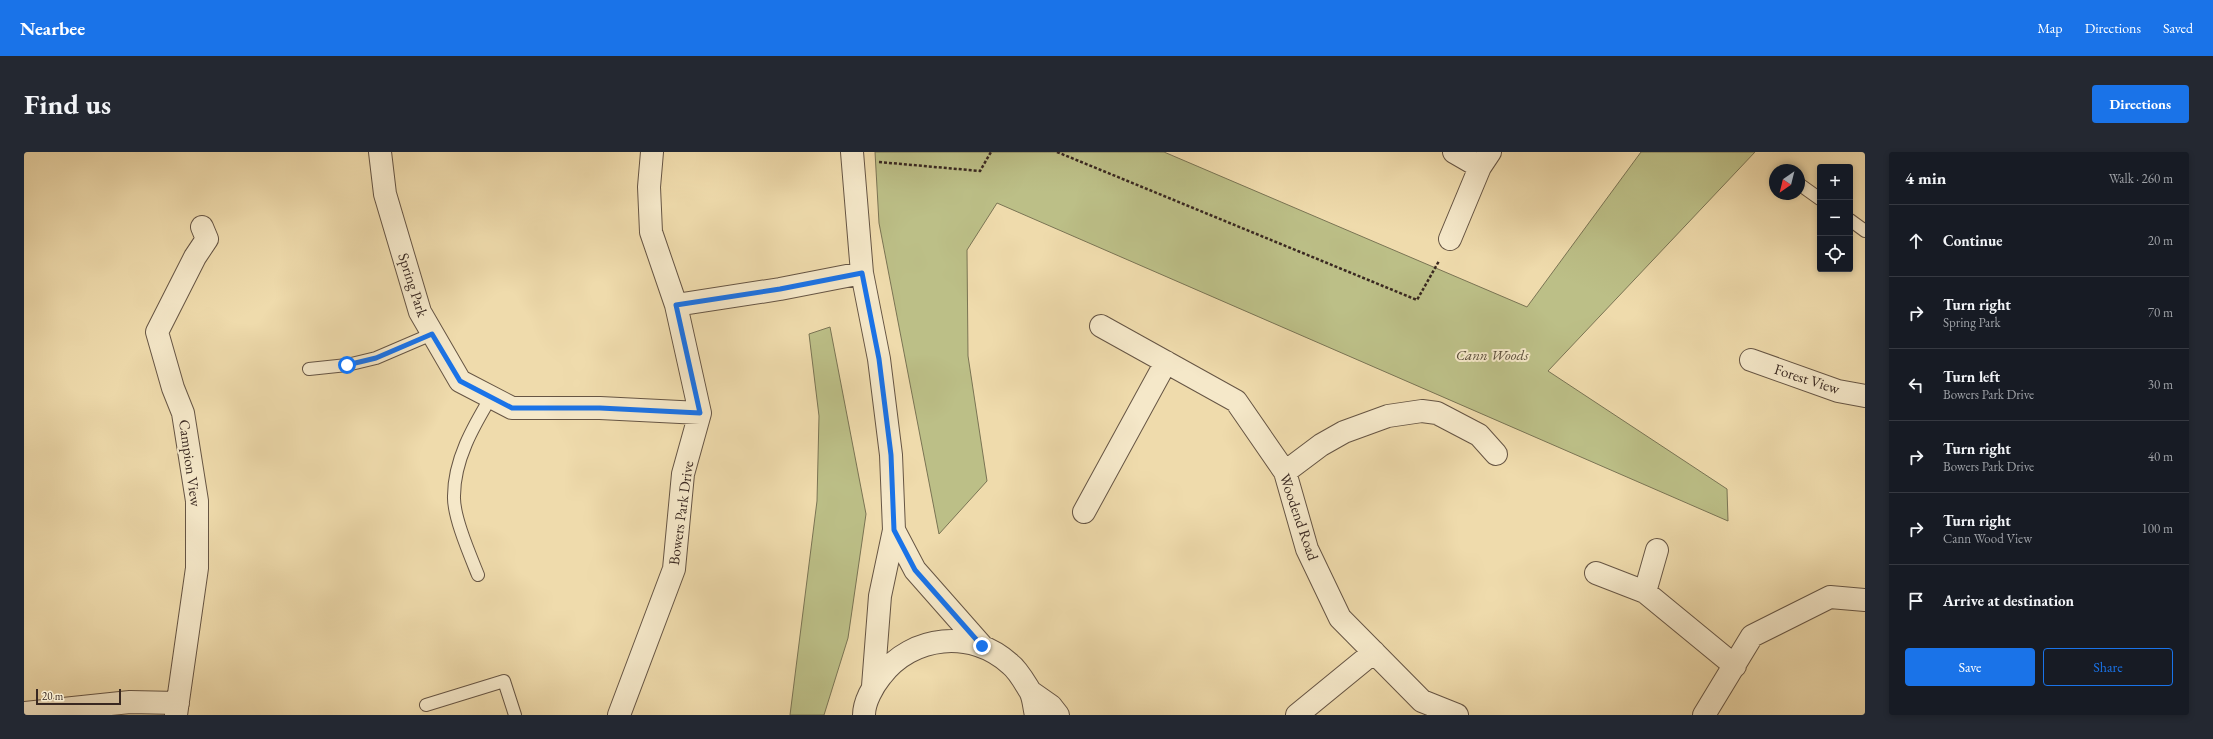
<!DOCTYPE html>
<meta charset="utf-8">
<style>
:root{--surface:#171b24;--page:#242831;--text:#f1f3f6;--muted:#9ea1a6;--line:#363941;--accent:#1a73e8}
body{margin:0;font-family:"EB Garamond",serif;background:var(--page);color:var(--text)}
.controls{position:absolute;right:12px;top:12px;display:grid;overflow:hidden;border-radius:4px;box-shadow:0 2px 6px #0003}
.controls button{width:36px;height:36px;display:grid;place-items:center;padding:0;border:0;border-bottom:1px solid var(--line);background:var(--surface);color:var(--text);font:20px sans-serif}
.compass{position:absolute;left:1745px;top:12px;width:36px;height:36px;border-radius:50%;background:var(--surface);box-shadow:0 2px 6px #0003;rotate:215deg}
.scale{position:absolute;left:12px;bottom:10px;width:85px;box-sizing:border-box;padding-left:4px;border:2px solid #392821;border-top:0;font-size:11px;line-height:14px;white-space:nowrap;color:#392821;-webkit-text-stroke:3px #f5e8c9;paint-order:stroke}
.stop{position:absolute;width:12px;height:12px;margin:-9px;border:3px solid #1a73e8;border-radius:50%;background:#fff}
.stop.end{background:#1a73e8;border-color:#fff;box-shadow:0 1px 4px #0008}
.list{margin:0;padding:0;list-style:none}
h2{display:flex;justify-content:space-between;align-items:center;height:52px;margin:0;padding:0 16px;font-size:17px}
h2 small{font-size:13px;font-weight:400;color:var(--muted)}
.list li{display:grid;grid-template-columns:26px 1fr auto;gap:12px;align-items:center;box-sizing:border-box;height:72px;padding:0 16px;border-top:1px solid var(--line)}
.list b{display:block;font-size:15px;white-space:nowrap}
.list p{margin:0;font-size:13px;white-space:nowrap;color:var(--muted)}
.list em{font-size:13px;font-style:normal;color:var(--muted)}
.actions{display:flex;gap:8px;padding:12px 16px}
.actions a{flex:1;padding:9px 0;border:1px solid var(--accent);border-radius:4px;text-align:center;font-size:14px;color:var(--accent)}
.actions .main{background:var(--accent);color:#fff}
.icon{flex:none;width:22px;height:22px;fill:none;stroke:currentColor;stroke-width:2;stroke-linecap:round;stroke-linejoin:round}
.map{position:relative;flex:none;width:1841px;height:563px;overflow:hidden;border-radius:4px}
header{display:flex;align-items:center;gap:24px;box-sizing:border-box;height:56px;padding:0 20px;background:var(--accent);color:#fff}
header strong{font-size:19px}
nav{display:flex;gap:22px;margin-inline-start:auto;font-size:14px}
.intro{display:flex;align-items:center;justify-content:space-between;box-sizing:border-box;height:96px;padding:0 24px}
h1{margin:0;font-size:28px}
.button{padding:10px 18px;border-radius:4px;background:var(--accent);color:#fff;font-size:14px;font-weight:700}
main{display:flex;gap:24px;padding:0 24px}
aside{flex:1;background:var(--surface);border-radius:4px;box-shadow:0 2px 6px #0003}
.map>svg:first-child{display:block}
.green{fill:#bcbf87;stroke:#7a7454}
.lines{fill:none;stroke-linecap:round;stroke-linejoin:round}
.lane-casing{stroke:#654;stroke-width:14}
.street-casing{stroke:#654;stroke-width:24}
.path{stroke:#392821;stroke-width:2.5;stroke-dasharray:3 2;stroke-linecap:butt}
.lane{stroke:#f5e8c9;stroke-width:12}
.street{stroke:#f5e8c9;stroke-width:22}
.route{stroke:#1a73e8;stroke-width:5}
.labels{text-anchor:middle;stroke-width:4;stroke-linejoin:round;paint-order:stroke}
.street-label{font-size:15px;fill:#392821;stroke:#f5e8c9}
.park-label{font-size:15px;font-style:italic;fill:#5a4e3a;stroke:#f5e8c9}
</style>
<header>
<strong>Nearbee</strong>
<nav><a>Map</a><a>Directions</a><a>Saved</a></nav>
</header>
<div class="intro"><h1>Find us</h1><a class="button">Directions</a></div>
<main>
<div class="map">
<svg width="1841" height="563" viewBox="0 0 1841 563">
<rect width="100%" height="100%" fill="#efdbac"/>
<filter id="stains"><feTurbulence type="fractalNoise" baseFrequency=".005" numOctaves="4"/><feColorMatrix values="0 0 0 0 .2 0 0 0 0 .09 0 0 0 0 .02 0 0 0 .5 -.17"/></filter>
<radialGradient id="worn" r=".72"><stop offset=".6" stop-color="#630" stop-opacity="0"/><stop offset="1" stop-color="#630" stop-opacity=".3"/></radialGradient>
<path class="green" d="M 851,0 L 1140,0 L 1503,155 L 1617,0 L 1731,0 L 1524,219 L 1703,337 L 1704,369 L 973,51 L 943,98 L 944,204 L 963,329 L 915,382 L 855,71 Z
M 806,175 L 842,362 L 824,486 L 800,563 L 766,563 L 793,349 L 795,264 L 785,182 Z"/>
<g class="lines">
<g class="lane-casing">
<path id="lane" d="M 1775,32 L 1796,47
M 1826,68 L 1841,79
M 285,217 L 323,213 L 352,206 L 408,182
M 454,423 C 446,403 429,364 430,344 C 430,308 449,275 467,245
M 402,553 L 480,529 L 491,563"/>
</g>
<g class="street-casing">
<path id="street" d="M 356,0 L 361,42 L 396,160 L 436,229 L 488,256 L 576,256 L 676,261
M 628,0 L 625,35 L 627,80 L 652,153
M 828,0 L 838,121 L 855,207 L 867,303 L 870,378 L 856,444 L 849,534
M 1430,0 L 1456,15
M 1426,87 L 1456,15 L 1466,0
M 1077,174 L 1212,249 L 1261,320 L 1283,397 L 1316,466 L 1398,549 L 1433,563
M 1727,208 L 1814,239 L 1841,244
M 1261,320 L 1297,293 L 1320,280 L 1364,264 L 1398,259 L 1413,261 L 1455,283 L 1472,302
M 1060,360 L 1142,210
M 870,378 L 891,418 L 958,494
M 1572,421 L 1621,440 L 1711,514
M 1621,440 L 1633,398
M 1007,540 L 1027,554 L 1034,563
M 0,561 L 106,550 L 154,551
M 152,563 L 173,416 L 173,349 L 159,261 L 149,236 L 133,180 L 171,105 L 183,87 L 178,75
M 595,563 L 650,417 L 659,322 L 676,261 L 652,153 L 756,137 L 838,121
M 840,563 C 840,550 849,534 857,524 C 888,483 948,477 986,512 C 994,518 1001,531 1006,539 C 1010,546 1010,556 1012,563
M 1273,563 L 1350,500
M 1680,563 L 1728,484 L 1806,445 L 1841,448"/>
</g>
<path class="path" d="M 1033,0 L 1393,148 L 1415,109
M 855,10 L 956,19 L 967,0"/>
<use href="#lane" class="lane"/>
<use href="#street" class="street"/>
</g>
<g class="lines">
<path class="route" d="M 323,213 L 352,206 L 408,182 L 436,229 L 488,256 L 576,256 L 676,261 L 652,153 L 756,137 L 838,121 L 855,207 L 867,303 L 870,378 L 891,418 L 958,494"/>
</g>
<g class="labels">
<g class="street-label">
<text transform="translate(389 133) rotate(72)" y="5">Spring Park</text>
<text transform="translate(1783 227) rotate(18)" y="5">Forest View</text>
<text transform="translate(166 311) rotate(82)" y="5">Campion View</text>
<text transform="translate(657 361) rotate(-82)" y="5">Bowers Park Drive</text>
<text transform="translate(1275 365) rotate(71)" y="5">Woodend Road</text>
</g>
<g class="park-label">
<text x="1468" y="208">Cann Woods</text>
</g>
</g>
<rect width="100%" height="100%" filter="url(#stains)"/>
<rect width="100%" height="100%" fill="url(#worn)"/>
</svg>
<div class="controls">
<button>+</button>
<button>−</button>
<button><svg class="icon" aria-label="locate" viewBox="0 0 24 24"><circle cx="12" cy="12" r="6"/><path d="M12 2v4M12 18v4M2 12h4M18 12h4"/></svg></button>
</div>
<svg class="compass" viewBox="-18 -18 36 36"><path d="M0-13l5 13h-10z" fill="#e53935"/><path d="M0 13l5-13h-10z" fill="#9ea1a6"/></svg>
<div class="scale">20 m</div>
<div class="stop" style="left:323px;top:213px"></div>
<div class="stop end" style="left:958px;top:494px"></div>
</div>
<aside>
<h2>4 min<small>Walk · 260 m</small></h2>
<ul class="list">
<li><svg class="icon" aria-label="ahead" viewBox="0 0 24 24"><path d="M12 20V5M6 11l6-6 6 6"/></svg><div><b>Continue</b></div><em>20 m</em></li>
<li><svg class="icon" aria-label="right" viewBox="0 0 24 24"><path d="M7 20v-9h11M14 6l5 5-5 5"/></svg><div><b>Turn right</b><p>Spring Park</p></div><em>70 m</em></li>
<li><svg class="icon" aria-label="left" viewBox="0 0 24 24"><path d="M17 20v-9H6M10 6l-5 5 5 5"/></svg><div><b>Turn left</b><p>Bowers Park Drive</p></div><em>30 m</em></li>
<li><svg class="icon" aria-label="right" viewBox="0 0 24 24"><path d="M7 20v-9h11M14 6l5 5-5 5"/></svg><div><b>Turn right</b><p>Bowers Park Drive</p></div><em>40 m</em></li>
<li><svg class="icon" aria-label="right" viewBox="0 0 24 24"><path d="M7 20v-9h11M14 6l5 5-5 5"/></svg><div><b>Turn right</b><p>Cann Wood View</p></div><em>100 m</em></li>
<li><svg class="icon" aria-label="arrive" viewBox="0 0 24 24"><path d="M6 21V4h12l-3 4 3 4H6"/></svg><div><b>Arrive at destination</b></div></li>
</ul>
<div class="actions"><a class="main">Save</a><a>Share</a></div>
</aside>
</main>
